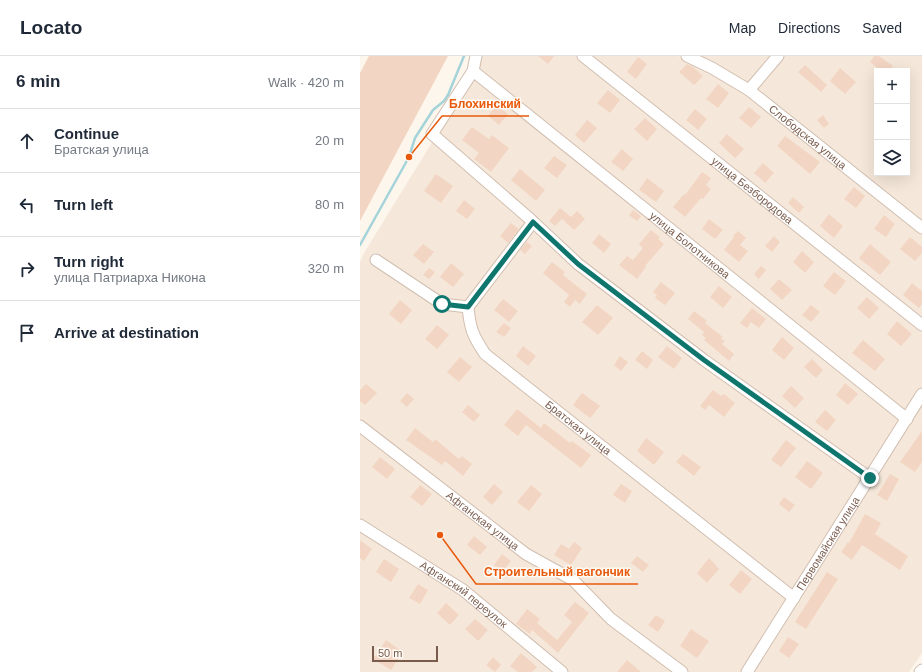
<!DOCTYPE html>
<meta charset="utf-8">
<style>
:root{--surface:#fff;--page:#f6f6f7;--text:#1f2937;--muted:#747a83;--line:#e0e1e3}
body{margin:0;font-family:Arial,sans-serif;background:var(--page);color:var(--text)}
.controls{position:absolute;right:12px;top:12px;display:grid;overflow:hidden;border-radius:0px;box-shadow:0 4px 16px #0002}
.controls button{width:36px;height:36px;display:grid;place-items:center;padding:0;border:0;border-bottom:1px solid var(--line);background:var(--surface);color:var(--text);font:20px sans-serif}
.scale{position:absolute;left:12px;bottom:10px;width:66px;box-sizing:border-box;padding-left:4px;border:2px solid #7a5c4d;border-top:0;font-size:11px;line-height:14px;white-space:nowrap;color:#7a5c4d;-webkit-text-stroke:3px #fffaf3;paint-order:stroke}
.stop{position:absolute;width:12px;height:12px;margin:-9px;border:3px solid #0f766e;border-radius:50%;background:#fff}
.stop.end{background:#0f766e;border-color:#fff;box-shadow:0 1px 4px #0008}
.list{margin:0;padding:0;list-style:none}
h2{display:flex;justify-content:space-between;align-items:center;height:52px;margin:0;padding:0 16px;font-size:17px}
h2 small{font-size:13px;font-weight:400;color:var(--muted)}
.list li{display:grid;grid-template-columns:26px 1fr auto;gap:12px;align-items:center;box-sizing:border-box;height:64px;padding:0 16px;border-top:1px solid var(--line)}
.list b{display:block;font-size:15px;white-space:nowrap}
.list p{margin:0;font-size:13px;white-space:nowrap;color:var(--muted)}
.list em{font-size:13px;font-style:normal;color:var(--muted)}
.icon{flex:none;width:22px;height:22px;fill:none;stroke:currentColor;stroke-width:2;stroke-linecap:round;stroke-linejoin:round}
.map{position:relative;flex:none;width:562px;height:616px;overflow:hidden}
header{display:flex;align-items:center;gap:24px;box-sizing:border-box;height:56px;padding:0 20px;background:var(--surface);border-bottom:1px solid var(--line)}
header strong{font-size:19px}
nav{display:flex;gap:22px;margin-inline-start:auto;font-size:14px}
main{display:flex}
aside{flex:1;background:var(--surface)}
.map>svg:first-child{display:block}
.residential{fill:#f5e8da;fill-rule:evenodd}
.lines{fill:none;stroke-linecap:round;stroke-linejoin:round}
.stream{stroke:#a5d3da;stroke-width:2.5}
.building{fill:#f3d5c3}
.minor-casing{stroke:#d1beb0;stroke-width:13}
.minor{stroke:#fff;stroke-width:11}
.route{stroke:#0f766e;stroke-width:5}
.labels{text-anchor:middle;stroke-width:3;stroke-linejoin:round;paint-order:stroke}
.street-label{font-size:11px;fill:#7a5c4d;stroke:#fffaf3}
.leader{fill:none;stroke:#e8590c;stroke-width:1.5}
.callout-dot{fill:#e8590c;stroke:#fffaf3;stroke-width:1.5}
.callout-label{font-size:12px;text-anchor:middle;font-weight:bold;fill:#e8590c;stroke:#fffaf3;stroke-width:3;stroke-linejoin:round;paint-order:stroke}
</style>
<header>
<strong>Locato</strong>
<nav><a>Map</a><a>Directions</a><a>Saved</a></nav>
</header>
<main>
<aside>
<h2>6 min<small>Walk · 420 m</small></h2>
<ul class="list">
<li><svg class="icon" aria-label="ahead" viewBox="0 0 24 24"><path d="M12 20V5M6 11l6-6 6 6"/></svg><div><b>Continue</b><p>Братская улица</p></div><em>20 m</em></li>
<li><svg class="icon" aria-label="left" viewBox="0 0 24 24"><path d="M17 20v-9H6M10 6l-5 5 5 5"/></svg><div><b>Turn left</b></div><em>80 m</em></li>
<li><svg class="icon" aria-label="right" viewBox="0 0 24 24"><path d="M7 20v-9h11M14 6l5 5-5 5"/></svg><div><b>Turn right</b><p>улица Патриарха Никона</p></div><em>320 m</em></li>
<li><svg class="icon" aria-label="arrive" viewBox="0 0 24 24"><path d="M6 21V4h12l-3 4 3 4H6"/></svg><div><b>Arrive at destination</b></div></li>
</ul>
</aside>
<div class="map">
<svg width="562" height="616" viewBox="0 0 562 616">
<rect width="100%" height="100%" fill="#fdf6ec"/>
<path class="residential" d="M 119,0 L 318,0 L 363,21 L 388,38 L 422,0 L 562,0 L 562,597 L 549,616 L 0,616 L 0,206 L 4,197 L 117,13 ZM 517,15 L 547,15 L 547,117 L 517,117 Z
M 334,0 L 413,0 L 388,28 Z"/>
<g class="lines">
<path class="stream" d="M 0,189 L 49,101 L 55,82 L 73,54 L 84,45 L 88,39 L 104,0"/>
</g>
<path class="building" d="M 9,0 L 88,0 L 0,165 L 0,17 Z
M 178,0 L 194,0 L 188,8 Z
M 514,0 L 519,0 L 533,10 L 529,15 L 521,15 L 510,6 Z
M 278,1 L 287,8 L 276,23 L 267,16 Z
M 327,8 L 332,10 L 343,20 L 334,29 L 319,16 Z
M 445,9 L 467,29 L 461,36 L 438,16 Z
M 480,12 L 496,26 L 485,38 L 470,25 Z
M 358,28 L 369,37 L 358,52 L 346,43 Z
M 248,34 L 260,44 L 250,57 L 237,47 Z
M 136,49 L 148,58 L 139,69 L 128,60 Z
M 389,51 L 401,61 L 391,72 L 379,62 Z
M 335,53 L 347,63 L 338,74 L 326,64 Z
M 463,59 L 469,68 L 464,72 L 457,64 Z
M 285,62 L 297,73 L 287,85 L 274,73 Z
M 227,64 L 237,72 L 224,87 L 215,79 Z
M 112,71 L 129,83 L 132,79 L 149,92 L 131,116 L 114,103 L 119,97 L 102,84 Z
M 367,78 L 384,93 L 375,102 L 359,87 Z
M 425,80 L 460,106 L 450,118 L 417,90 Z
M 262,93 L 273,103 L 263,115 L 251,106 Z
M 194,100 L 207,109 L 197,122 L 184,112 Z
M 403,107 L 414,117 L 405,127 L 394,117 Z
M 160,113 L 185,134 L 176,145 L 151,124 Z
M 342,116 L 351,122 L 346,129 L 351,133 L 343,143 L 341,142 L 325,161 L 313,151 L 324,138 L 325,139 Z
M 76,118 L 93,130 L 81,147 L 64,135 Z
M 287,122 L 304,135 L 296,146 L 279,134 Z
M 494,131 L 505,140 L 496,152 L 484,143 Z
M 433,141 L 444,151 L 439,157 L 428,147 Z
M 104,144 L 115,153 L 107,163 L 96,155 Z
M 200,152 L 211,161 L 217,155 L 225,163 L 214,174 L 202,163 L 195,170 L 189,165 Z
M 273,154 L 281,160 L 277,165 L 269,159 Z
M 469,158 L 483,170 L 474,182 L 460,170 Z
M 524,159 L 535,168 L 526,181 L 514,173 Z
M 349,163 L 363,174 L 355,183 L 342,173 Z
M 151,167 L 159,173 L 148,187 L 140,180 Z
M 291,174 L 300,181 L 298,183 L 304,188 L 285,210 L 286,211 L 277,223 L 259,209 L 267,200 L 273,204 L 283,192 L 279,188 Z
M 378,175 L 386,182 L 380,189 L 388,195 L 379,206 L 364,194 L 374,181 L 373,180 Z
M 239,178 L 251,188 L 244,197 L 232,187 Z
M 414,180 L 420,186 L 412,196 L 405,190 Z
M 550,181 L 562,191 L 562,197 L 555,205 L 540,193 Z
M 167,186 L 172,190 L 165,198 L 160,194 Z
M 63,188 L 74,196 L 64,208 L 53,199 Z
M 510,188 L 531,206 L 520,219 L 499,202 Z
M 442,195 L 454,206 L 445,217 L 433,206 Z
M 192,206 L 205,216 L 203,219 L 227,238 L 220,248 L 215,244 L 210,251 L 204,246 L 209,239 L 183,217 Z
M 91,207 L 104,218 L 93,231 L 80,221 Z
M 401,210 L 406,214 L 399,223 L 394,218 Z
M 69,212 L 75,216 L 69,223 L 63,219 Z
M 474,216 L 486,225 L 475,239 L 463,230 Z
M 419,223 L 432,234 L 422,244 L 410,233 Z
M 301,226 L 315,237 L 305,249 L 295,242 L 297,239 L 293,236 Z
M 552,227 L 562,235 L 562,248 L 559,252 L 543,239 Z
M 359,230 L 372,241 L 363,252 L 350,241 Z
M 507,241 L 519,252 L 509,263 L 497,252 Z
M 143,243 L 158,255 L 149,266 L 134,254 Z
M 40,244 L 52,254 L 41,268 L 29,258 Z
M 237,249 L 253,262 L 238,279 L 222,266 Z
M 451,249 L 460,256 L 451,266 L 442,259 Z
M 392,252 L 406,263 L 399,272 L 391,266 L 387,272 L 380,267 Z
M 334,255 L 347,265 L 345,267 L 363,281 L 361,283 L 365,285 L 362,288 L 374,298 L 369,305 L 344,284 L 346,282 L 342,279 L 344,276 L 328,263 Z
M 537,265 L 552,278 L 541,290 L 527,278 Z
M 144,267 L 151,272 L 144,281 L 136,276 Z
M 77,269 L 89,279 L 77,293 L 65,283 Z
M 422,281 L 434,292 L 424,304 L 412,294 Z
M 503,284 L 525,303 L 515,315 L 492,297 Z
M 163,290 L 176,300 L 168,310 L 156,300 Z
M 307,290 L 322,302 L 314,313 L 298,301 Z
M 282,295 L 293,304 L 287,313 L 275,304 Z
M 260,300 L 268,306 L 261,315 L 254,309 Z
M 100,301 L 112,311 L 99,326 L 87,316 Z
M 452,303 L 463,314 L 456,322 L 444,311 Z
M 485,327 L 498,338 L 488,349 L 476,339 Z
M 6,328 L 17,337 L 5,349 L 0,345 L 0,334 Z
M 431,330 L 444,342 L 435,352 L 422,340 Z
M 353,334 L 361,340 L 364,338 L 375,347 L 364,361 L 349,349 L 345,354 L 340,350 Z
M 47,337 L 54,343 L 47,351 L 40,345 Z
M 222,337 L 240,350 L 230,362 L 213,349 Z
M 108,349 L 120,359 L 114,366 L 102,356 Z
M 157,353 L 181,372 L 184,367 L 210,387 L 212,385 L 231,399 L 221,412 L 166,369 L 158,380 L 144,369 Z
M 465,354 L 476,364 L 467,375 L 455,366 Z
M 55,372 L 73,386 L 75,383 L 99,403 L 102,400 L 112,408 L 103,420 L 85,405 L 82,409 L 46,384 Z
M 562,375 L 562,406 L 555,416 L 540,406 Z
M 286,382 L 304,396 L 294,409 L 277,395 Z
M 426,384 L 436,392 L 421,411 L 411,404 Z
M 323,398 L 341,411 L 334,420 L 316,406 Z
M 20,401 L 35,413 L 27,423 L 12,411 Z
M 447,405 L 463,417 L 451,433 L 435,421 Z
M 530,418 L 539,423 L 527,445 L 517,439 Z
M 134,428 L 143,436 L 132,449 L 123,441 Z
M 261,428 L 272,435 L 265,447 L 253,439 Z
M 60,429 L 72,438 L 62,450 L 50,441 Z
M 171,429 L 182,438 L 169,455 L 157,446 Z
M 424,441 L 435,449 L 429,456 L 419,448 Z
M 505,458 L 521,467 L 515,478 L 548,500 L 540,514 L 502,489 L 492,504 L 481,496 L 488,486 L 489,487 Z
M 114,480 L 127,491 L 120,499 L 107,489 Z
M 0,484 L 12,493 L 4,505 L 0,502 Z
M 214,486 L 222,492 L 211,509 L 194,499 L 201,488 L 209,493 Z
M 142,498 L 151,505 L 142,516 L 134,509 Z
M 277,500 L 289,509 L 283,516 L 271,507 Z
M 349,502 L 359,513 L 347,527 L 337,517 Z
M 24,503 L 39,513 L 31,526 L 16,516 Z
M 381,514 L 392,523 L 380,538 L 369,529 Z
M 467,516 L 478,523 L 446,573 L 435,566 Z
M 58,528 L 68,534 L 60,548 L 49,542 Z
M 215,546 L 229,557 L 198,597 L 172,574 L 170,578 L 156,568 L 167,553 L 180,563 L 177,567 L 197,584 L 212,566 L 204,559 Z
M 86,547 L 99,559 L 90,569 L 77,557 Z
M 296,559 L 305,565 L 298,576 L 288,569 Z
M 115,563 L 128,574 L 118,585 L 105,573 Z
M 331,573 L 349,585 L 337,602 L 320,590 Z
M 428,581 L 439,588 L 429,602 L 419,595 Z
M 26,584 L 43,596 L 31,614 L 13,603 Z
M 161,597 L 177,611 L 172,616 L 158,616 L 150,610 Z
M 133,601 L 141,609 L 135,616 L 126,609 Z
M 267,604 L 281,616 L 257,616 Z"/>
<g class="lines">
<g class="minor-casing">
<g id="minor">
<path d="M 116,0 L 113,15 L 72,78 L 170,163 L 218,208 L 344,304 L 510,422"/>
<path id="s1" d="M 223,0 L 562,269"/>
<path id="s2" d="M 327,0 L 352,12 L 389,34 L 562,172"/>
<path id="s3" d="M 113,15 L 547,363"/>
<path d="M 389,34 L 418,0"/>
<path id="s4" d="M 16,204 L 82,248 L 108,251 C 110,273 113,280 125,298 L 434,542"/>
<path d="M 108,251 L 173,166"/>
<path id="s5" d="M 0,370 L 166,498 L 213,524 L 251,563 L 322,616"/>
<path id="s6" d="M 0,469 L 103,534 L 202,616"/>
<path id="s7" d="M 387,616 L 562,338"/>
<path d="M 560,616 L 562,614"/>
</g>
</g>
<use href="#minor" class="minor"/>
</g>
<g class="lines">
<path class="route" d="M 82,248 L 108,251 L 173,166 L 218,208 L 344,304 L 510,422"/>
</g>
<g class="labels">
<g class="street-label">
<text dy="4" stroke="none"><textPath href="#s2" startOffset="146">Слободская улица</textPath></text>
<text dy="4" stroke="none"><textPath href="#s1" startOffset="216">улица Безбородова</textPath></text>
<text dy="4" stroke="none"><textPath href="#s3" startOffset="278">улица Болотникова</textPath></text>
<text dy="4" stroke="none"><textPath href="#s4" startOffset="275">Братская улица</textPath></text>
<text dy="4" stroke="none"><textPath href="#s5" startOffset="155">Афганская улица</textPath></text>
<text dy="4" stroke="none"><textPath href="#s7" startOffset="152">Первомайская улица</textPath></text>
<text dy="4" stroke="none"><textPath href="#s6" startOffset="125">Афганский переулок</textPath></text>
</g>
</g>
<path class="leader" d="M49 101L82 60H169M80 479L116 528H278"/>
<g class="callout-dot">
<circle cx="49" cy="101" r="4"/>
<circle cx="80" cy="479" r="4"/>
</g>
<g class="callout-label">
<text x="125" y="52">Блохинский</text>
<text x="197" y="520">Строительный вагончик</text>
</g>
</svg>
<div class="controls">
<button>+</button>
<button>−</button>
<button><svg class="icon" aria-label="layers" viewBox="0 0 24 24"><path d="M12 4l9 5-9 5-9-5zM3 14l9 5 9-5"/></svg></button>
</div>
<div class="scale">50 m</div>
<div class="stop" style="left:82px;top:248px"></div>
<div class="stop end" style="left:510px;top:422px"></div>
</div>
</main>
